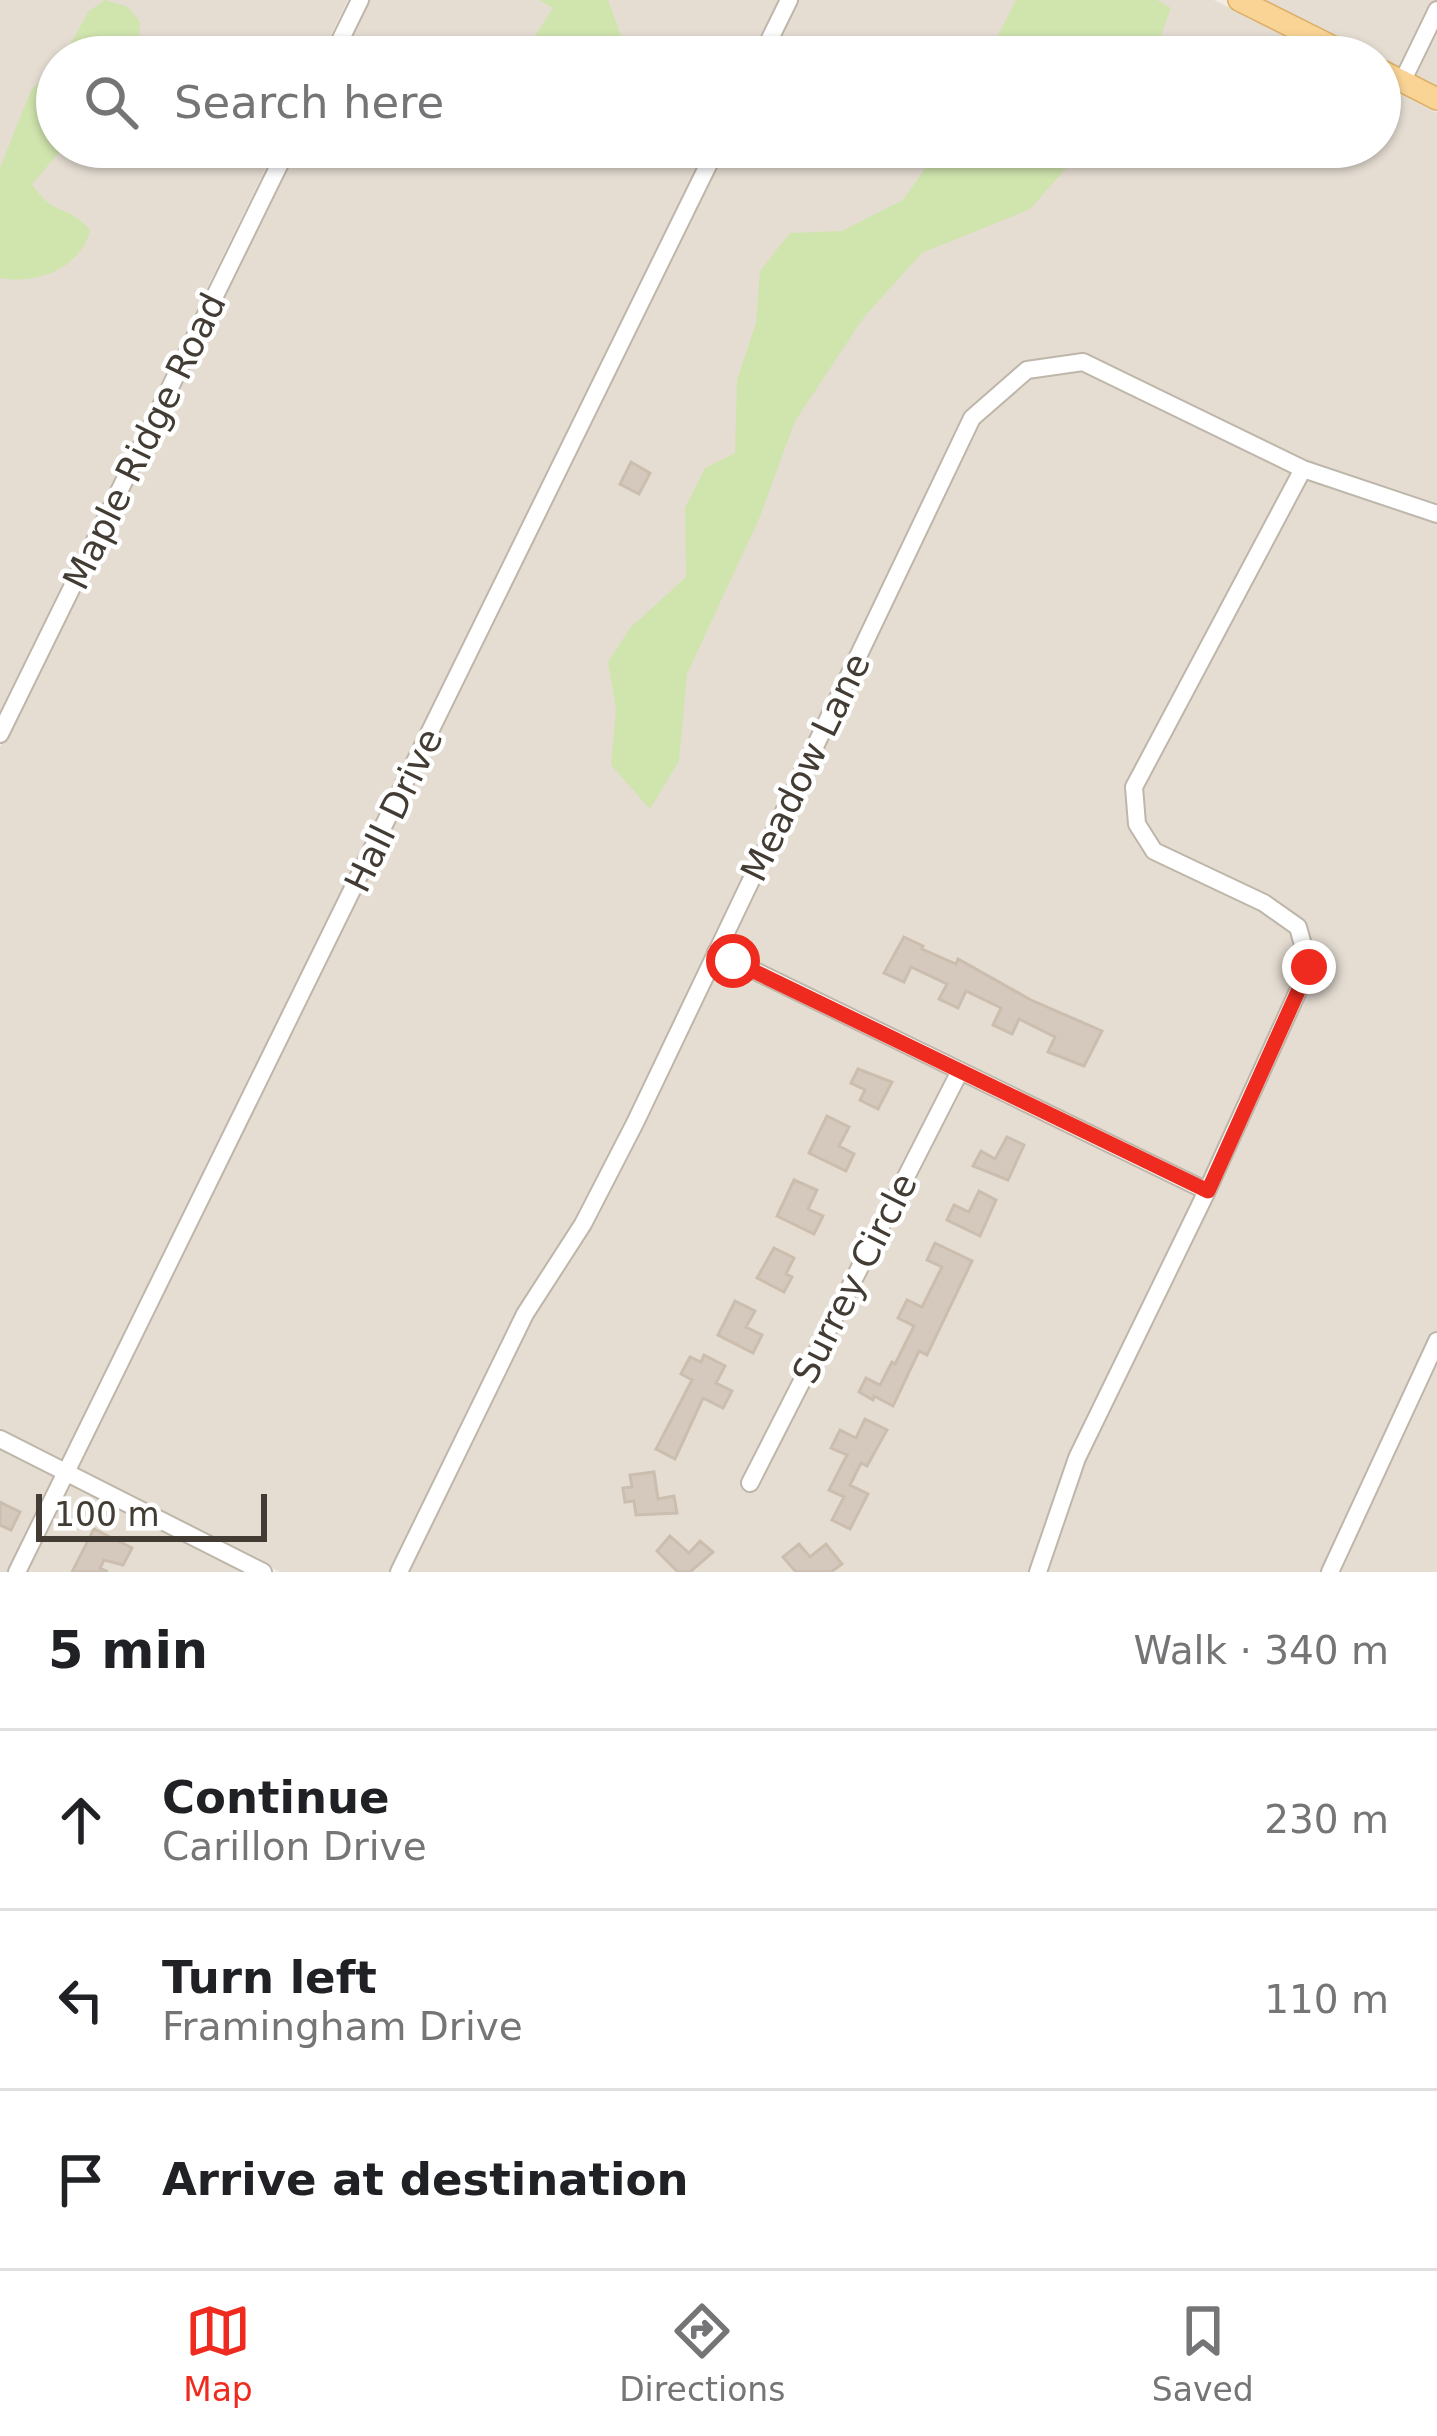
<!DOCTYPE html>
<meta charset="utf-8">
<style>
:root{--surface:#fff;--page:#f6f6f6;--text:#202124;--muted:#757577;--line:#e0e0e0;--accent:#ee2b1e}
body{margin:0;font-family:"DejaVu Sans",sans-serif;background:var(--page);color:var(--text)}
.scale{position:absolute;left:36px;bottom:30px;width:231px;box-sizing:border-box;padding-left:12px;border:6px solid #433c34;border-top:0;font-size:33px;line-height:42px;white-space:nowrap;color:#433c34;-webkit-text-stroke:9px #fff;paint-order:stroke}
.stop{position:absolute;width:36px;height:36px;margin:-27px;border:9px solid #ee2b1e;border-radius:50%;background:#fff}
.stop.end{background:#ee2b1e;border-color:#fff;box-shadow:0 3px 12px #0008}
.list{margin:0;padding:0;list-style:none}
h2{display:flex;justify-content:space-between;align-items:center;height:156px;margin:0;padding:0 48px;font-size:51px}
h2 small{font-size:39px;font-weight:400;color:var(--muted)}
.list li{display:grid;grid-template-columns:78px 1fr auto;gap:36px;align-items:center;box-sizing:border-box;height:180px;padding:0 48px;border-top:3px solid var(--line)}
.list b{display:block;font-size:45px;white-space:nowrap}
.list p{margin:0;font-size:39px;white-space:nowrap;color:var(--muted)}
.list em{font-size:39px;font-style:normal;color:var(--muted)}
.icon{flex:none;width:66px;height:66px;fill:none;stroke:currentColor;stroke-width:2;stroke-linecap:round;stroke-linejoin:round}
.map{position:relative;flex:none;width:1437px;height:1572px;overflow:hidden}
.search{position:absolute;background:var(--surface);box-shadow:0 3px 9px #0004;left:36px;right:36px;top:36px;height:132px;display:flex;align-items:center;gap:30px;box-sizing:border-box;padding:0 42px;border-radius:66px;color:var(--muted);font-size:45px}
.sheet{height:696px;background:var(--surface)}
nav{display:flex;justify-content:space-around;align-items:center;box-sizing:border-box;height:168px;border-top:3px solid var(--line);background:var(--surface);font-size:33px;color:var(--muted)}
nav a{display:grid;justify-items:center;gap:6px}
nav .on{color:var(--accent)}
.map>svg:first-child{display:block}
.residential{fill:#e5ddd2}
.green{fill:#d0e4ae}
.building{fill:#d5c9bd;stroke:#ccbeae;stroke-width:3}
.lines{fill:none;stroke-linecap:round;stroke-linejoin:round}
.minor-casing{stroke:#bfb6aa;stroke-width:20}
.major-casing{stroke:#dcaf66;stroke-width:24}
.minor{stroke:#fff;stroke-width:16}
.major{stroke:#f9d495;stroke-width:21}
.route{stroke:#ee2b1e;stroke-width:15}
.labels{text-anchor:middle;stroke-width:9;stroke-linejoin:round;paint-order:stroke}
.street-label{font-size:36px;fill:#433c34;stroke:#fff}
</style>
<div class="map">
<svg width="1437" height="1572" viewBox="0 0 1437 1572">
<rect width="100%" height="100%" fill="#f1ece4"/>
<path class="residential" d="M 0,0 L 348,0 L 320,57 L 57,57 L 57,147 L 276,147 L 0,712 Z
M 368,0 L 1214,0 L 1327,57 L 341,57 Z
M 1252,0 L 1437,0 L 1437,93 L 1380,64 L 1380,57 L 1366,57 Z
M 1380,84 L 1437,113 L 1437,1572 L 280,1572 L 0,1431 L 0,747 L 296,147 L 1380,147 Z
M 0,1448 L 245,1572 L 0,1572 Z"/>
<path class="green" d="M 105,0 L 128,7 L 140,22 L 138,57 L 63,57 L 89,11 Z
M 539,0 L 608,0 L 629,57 L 473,57 L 487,37 L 530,44 L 553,8 Z
M 1016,0 L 1157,0 L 1171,8 L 1153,57 L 987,57 Z
M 57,65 L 57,147 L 64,147 L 32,184 C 54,218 68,203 90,230 C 81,269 35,285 0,278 L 0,168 L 31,90 Z
M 940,147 L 1085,147 L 1030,209 L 922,253 L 864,317 L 795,421 L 759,519 L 687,674 L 679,761 L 650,809 L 611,765 L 616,709 L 608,662 L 630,628 L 686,577 L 685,508 L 705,468 L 735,453 L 737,380 L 756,323 L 760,271 L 790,233 L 842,231 L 903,200 Z"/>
<path class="building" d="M 631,462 L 650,473 L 639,494 L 620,484 Z
M 904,937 L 923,946 L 922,949 L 956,964 L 958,959 L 1031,1000 L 1102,1031 L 1084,1066 L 1048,1052 L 1055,1037 L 1019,1019 L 1012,1034 L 993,1025 L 1001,1008 L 966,991 L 958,1008 L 939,999 L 947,984 L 911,967 L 904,982 L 884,973 Z
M 858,1069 L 892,1082 L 878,1109 L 860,1100 L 865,1090 L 851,1083 Z
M 827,1116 L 849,1127 L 839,1146 L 854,1154 L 846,1171 L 809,1153 Z
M 1007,1137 L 1024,1145 L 1008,1180 L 973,1166 L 981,1151 L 995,1159 Z
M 794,1180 L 817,1190 L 808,1209 L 823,1216 L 814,1234 L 777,1216 Z
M 979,1191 L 996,1200 L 980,1236 L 947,1220 L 954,1205 L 969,1212 Z
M 935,1243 L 972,1261 L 927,1355 L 919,1351 L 893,1406 L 874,1396 L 873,1400 L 859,1392 L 866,1378 L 880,1385 L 892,1362 L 895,1364 L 914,1326 L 898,1318 L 907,1300 L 922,1307 L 942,1267 L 927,1260 Z
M 774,1248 L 794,1258 L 786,1274 L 792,1277 L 784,1292 L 757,1278 Z
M 735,1301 L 755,1311 L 746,1327 L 762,1335 L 753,1353 L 718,1335 Z
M 704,1355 L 725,1366 L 716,1383 L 732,1391 L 723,1408 L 703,1398 L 675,1459 L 656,1449 L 692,1380 L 681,1374 L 690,1357 L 701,1362 Z
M 865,1419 L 887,1430 L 867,1466 L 861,1463 L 850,1485 L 868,1494 L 850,1529 L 832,1520 L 844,1497 L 829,1490 L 847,1455 L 831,1448 L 840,1430 L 856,1438 Z
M 654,1472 L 658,1499 L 674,1496 L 677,1513 L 636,1515 L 634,1501 L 625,1502 L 623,1488 L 632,1487 L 630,1475 Z
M 0,1502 L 20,1512 L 11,1530 L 0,1525 Z
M 94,1529 L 132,1548 L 123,1565 L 104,1560 L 100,1568 L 108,1572 L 72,1572 Z
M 670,1536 L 689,1553 L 700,1541 L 713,1552 L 690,1572 L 678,1572 L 657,1551 Z
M 799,1544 L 810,1557 L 826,1544 L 842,1564 L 831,1572 L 796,1572 L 783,1557 Z"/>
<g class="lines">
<g class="minor-casing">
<path id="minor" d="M 332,57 L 360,0
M 761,57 L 789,0
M 1402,82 L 1437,10
M 0,734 L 288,147
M 716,952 L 1207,1191
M 0,1439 L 263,1572
M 750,1483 L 959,1073
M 17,1572 L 717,147
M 399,1572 L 525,1314 L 583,1224 L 635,1123 L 972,418 L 1027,370 L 1083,362 L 1303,469 L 1437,514
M 1038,1572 L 1077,1458 L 1207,1191 L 1309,967 L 1298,927 L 1264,903 L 1154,851 L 1137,824 L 1134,787 L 1303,469
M 1330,1572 L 1437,1341"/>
</g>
<g class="major-casing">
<path id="major" d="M 1239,0 L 1353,57
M 1380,70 L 1437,99"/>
</g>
<use href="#minor" class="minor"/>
<use href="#major" class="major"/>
</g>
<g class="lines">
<path class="route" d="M 733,961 L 1208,1191 L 1309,967"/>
</g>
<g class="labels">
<g class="street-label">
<text transform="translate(144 441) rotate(-64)" y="13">Maple Ridge Road</text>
<text transform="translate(805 767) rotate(-64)" y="13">Meadow Lane</text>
<text transform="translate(393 810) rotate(-64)" y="13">Hall Drive</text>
<text transform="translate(854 1278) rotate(-63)" y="13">Surrey Circle</text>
</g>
</g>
</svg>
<div class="scale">100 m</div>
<div class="stop" style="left:733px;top:961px"></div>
<div class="stop end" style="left:1309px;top:967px"></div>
<div class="search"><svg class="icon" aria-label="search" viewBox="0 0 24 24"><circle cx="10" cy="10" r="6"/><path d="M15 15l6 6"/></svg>Search here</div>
</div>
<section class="sheet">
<h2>5 min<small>Walk · 340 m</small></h2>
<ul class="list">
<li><svg class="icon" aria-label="ahead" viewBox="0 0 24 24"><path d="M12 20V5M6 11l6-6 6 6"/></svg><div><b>Continue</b><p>Carillon Drive</p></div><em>230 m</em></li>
<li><svg class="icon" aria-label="left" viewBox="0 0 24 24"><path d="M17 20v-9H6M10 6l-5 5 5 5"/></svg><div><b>Turn left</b><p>Framingham Drive</p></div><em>110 m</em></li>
<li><svg class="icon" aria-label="arrive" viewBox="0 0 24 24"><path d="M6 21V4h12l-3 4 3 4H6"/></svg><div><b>Arrive at destination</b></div></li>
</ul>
</section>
<nav>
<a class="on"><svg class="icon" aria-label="map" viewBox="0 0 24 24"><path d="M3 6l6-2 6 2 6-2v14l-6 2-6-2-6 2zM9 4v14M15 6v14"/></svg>Map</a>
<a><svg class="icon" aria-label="directions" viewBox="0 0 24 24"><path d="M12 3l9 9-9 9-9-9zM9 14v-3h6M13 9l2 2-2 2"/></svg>Directions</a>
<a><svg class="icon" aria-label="saved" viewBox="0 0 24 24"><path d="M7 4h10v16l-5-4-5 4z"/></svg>Saved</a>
</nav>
